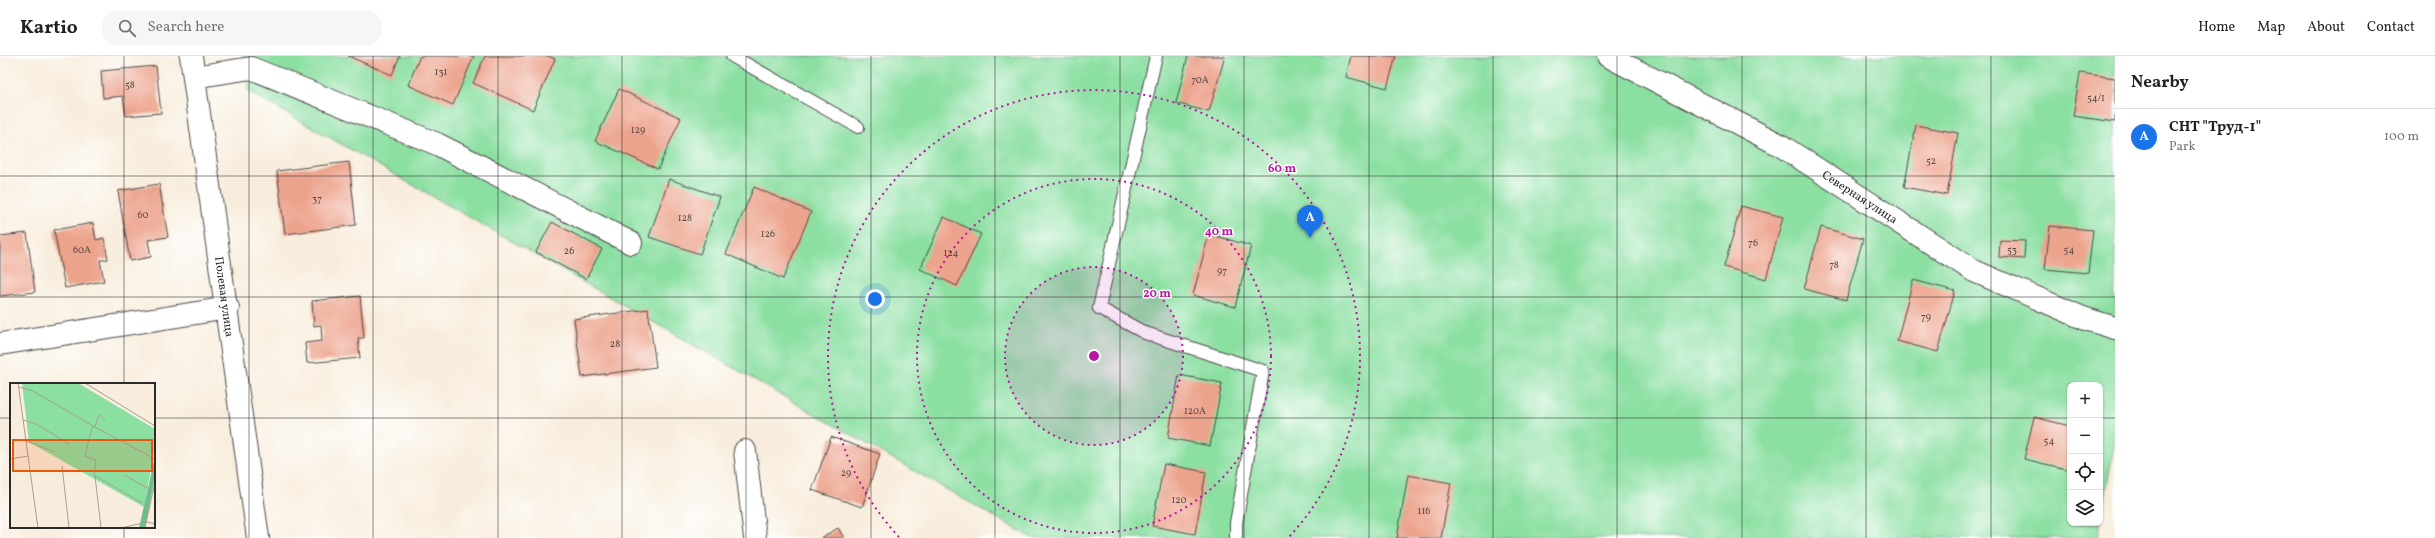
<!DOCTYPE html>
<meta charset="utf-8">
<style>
:root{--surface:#fff;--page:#f6f6f6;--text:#202124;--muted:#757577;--line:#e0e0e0;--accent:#1a73e8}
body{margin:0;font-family:Vollkorn,serif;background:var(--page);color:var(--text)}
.controls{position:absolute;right:12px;bottom:12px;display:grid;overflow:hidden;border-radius:8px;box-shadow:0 1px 3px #0004}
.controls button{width:36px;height:36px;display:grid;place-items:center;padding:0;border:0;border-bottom:1px solid var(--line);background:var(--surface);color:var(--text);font:20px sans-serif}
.you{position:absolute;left:875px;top:243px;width:14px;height:14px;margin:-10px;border:3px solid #fff;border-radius:50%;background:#1a73e8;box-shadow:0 0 0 6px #1a73e833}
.badge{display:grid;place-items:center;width:26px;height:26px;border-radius:50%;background:var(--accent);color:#fff;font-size:13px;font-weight:700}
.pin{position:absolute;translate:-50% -33px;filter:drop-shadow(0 1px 2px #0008)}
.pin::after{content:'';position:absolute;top:21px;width:14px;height:12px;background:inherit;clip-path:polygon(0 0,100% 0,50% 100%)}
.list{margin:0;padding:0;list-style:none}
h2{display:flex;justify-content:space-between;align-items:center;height:52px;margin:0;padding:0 16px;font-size:17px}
h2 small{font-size:13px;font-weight:400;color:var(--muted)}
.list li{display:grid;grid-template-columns:26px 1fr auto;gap:12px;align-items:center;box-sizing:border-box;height:56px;padding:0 16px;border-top:1px solid var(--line)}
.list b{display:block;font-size:15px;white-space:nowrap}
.list p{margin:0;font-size:13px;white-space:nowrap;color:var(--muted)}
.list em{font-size:13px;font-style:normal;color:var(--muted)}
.icon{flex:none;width:22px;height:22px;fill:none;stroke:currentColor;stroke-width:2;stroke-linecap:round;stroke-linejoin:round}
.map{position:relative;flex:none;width:2115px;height:482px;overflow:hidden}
header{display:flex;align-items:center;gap:24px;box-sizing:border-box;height:56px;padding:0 20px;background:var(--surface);border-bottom:1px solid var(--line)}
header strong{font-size:19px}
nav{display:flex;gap:22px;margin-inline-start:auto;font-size:14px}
.search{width:280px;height:36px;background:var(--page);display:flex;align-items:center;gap:10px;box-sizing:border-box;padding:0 14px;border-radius:16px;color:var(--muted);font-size:15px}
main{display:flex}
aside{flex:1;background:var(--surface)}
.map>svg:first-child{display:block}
.green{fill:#8adfa1;stroke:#5a8566;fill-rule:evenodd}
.building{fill:#eca38c}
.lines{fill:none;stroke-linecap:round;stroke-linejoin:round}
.lane-casing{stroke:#4a4846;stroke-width:14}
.street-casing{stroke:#4a4846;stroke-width:24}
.lane{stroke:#fff;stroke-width:12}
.street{stroke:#fff;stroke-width:22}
.grid{fill:none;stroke:#2b2b2b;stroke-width:1;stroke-opacity:0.55}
.ring{fill:none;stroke:#b5179e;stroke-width:2;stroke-dasharray:2 4}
.labels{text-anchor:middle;stroke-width:3;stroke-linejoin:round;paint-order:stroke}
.number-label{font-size:10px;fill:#5b4943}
.street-label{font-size:12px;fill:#2b2b2b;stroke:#fff}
.inset-road{fill:none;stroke:#a69f95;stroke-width:1}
.view{fill:#e8590c;fill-opacity:0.15;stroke:#e8590c;stroke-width:2}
.inset-edge{fill:none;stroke:#2b2b2b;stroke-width:2}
.centre{fill:#b5179e;stroke:#fff;stroke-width:2}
.ring-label{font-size:12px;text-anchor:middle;font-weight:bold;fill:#b5179e;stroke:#fff;stroke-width:3;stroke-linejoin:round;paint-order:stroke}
</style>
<header>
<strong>Kartio</strong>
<div class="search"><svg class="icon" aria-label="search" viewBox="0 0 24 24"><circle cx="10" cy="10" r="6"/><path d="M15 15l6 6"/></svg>Search here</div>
<nav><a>Home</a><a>Map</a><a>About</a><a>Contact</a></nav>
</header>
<main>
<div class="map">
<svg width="2115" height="482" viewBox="0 0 2115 482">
<rect width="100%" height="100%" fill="#fff"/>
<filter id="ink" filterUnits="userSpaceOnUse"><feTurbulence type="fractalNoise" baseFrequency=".025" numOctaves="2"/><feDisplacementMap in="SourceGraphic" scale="8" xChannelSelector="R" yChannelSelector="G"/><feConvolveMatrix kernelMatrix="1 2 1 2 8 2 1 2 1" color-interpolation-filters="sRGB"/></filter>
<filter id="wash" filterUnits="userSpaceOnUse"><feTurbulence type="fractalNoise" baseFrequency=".012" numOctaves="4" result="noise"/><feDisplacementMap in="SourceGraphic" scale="16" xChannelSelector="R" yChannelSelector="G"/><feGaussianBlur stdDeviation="0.9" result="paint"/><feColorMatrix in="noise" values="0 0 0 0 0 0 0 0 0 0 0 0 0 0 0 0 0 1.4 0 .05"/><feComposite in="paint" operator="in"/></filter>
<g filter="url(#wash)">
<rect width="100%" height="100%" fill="#f8eddc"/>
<path class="green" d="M 243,0 L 2115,0 L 2115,384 L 2098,482 L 1032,482 L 248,35 ZM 2070,329 L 2100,329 L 2100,467 L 2070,467 Z"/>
<g id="blocks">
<path class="building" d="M 348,0 L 400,0 L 392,19 Z
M 420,0 L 474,0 L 453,49 L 408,29 Z
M 485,0 L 548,0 L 555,3 L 533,54 L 473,27 Z
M 1188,0 L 1225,0 L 1209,56 L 1176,47 Z
M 1351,0 L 1396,0 L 1387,32 L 1346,21 Z
M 156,10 L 161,57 L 126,60 L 123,40 L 103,42 L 101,15 Z
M 2080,17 L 2115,22 L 2115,66 L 2073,60 Z
M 619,33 L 681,62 L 658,113 L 595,85 Z
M 1916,69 L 1958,77 L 1947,139 L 1904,131 Z
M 349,106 L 356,169 L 285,178 L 277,115 Z
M 669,123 L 720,141 L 700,198 L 649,181 Z
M 159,128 L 168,181 L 148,184 L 151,201 L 130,205 L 118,135 Z
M 754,131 L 811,156 L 783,223 L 726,198 Z
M 1741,150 L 1783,161 L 1766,223 L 1724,211 Z
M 944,161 L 981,178 L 957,230 L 920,213 Z
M 552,166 L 602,193 L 586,223 L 536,196 Z
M 93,167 L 96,184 L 104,182 L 108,203 L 100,204 L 104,225 L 65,232 L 54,174 Z
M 2050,170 L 2093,174 L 2088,217 L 2045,213 Z
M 1821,171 L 1863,183 L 1846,244 L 1804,233 Z
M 27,177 L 35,236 L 0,240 L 0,180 Z
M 1209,178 L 1251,190 L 1235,251 L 1193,239 Z
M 2000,184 L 2025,185 L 2024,203 L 1999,201 Z
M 1913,224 L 1955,235 L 1938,296 L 1897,285 Z
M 360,240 L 364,282 L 358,282 L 360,302 L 307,307 L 305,287 L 322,285 L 321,269 L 314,270 L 312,245 Z
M 648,253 L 656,311 L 582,321 L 574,263 Z
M 1179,319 L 1222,327 L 1210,390 L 1168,382 Z
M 2034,361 L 2070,370 L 2070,398 L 2066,413 L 2024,403 Z
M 831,381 L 880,398 L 862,451 L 812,434 Z
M 1164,408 L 1206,416 L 1195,478 L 1152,470 Z
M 1408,419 L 1451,427 L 1441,482 L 1397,482 Z
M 838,472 L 844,482 L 821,482 Z"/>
</g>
</g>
<g filter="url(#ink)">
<use href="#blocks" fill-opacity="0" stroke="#4a4846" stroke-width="1"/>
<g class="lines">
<g class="lane-casing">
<path id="lane" d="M 732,0 L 858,71
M 1156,0 L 1099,252 L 1145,277 L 1263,315 L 1236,467 L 1236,482"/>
</g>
<g class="street-casing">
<g id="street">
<path id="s1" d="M 191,0 L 258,482"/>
<path id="s2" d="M 1608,0 L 1780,89 L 1974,215 L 2083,262 L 2115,272"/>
<path d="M 194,21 L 251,12 L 437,88 L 631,187"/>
<path d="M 0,288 L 228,252"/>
<path d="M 745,395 L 755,482"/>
</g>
</g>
<use href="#lane" class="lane"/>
<use href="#street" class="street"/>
</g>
</g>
<path class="grid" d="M 124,0 L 124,328M 249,0 L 249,482M 373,0 L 373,482M 498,0 L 498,482M 622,0 L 622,482M 746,0 L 746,482M 871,0 L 871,482M 995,0 L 995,482M 1120,0 L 1120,482M 1244,0 L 1244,482M 1369,0 L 1369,482M 1493,0 L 1493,482M 1617,0 L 1617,482M 1742,0 L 1742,482M 1866,0 L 1866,482M 1991,0 L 1991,482M 0,120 L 2115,120M 0,241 L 2115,241M 0,362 L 11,362M 154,362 L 2070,362M 2100,362 L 2115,362M 124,471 L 124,482"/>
<circle cx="1094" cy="300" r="89" fill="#b5179e" fill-opacity=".12"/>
<g class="ring">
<circle cx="1094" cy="300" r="89"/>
<circle cx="1094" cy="300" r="177"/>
<path d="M899 481A266 266 0 1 1 1289 481"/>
</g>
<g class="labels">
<g class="number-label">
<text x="441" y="19">131</text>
<text x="1200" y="27">70А</text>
<text x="130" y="32">58</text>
<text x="2096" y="45">54/1</text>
<text x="638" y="77">129</text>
<text x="1931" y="108">52</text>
<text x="317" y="146">37</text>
<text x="143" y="162">60</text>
<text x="685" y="165">128</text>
<text x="768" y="181">126</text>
<text x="1753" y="190">76</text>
<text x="82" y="197">60А</text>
<text x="2012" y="197">53</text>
<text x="2069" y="197">54</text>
<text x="569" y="198">26</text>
<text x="951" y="200">124</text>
<text x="1834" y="212">78</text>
<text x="1222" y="218">97</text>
<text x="1926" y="264">79</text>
<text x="615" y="291">28</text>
<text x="1195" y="358">120А</text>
<text x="2049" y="388">54</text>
<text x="846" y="420">29</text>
<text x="1179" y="447">120</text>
<text x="1424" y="458">116</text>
</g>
<g class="street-label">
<text dy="4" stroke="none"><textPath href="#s2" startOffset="289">Северная улица</textPath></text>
<text dy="4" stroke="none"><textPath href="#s1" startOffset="243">Полевая улица</textPath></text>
</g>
</g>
<g transform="translate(10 327)">
<rect width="145" height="145" fill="#f8eddc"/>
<path d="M 12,0 L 68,0 L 145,46 L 145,63 L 134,124 L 19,59 Z" fill="#8adfa1"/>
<path d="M 145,74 L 145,94 L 135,145 L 129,145 Z" fill="#6fbe87"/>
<path class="inset-road" d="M 8,0 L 28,145M 75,0 L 145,43M 8,4 L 21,7 L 85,44 L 145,76M 13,37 L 26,41 L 59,61M 95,37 L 89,32 L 85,44 L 82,44 L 75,73 L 86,77 L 84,92 L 132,120M 16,58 L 45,69M 0,76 L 18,73M 52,83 L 59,145M 114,92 L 145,109M 85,93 L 91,145M 111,145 L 137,139 L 145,141M 135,145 L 145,99"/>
<path class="view" d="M 3,57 L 142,57 L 142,88 L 3,88 Z"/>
<rect width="145" height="145" class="inset-edge"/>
</g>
<circle cx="1094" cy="300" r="6" class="centre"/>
<g class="ring-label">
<text x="1282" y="116">60 m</text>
<text x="1219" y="179">40 m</text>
<text x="1157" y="241">20 m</text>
</g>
</svg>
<div class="controls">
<button>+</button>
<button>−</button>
<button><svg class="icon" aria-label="locate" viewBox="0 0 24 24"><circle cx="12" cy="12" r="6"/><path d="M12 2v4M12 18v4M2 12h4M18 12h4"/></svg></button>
<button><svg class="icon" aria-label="layers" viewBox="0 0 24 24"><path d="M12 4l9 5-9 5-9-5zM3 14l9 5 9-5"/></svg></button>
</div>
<div class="you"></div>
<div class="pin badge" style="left:1310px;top:182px">A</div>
</div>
<aside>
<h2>Nearby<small></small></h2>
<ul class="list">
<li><span class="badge">A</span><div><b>СНТ &quot;Труд-1&quot;</b><p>Park</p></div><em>100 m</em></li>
</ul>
</aside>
</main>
